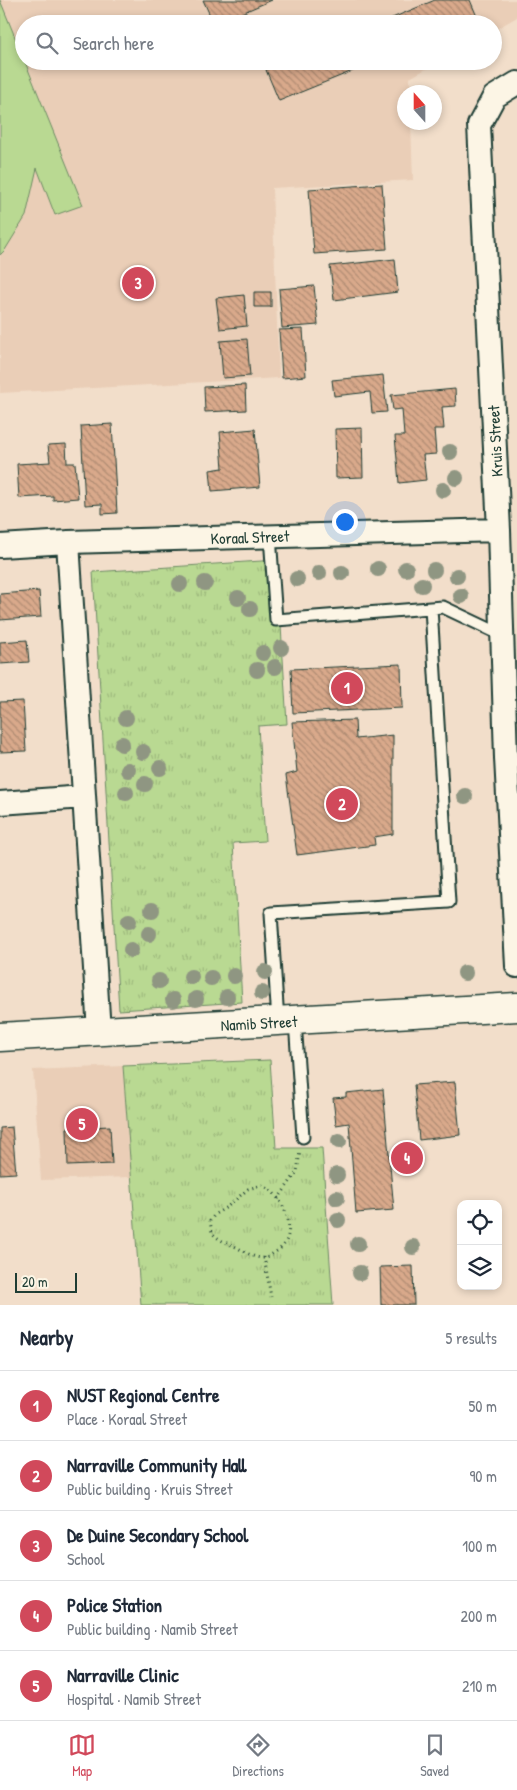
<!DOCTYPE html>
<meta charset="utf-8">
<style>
:root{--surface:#fff;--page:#f6f6f7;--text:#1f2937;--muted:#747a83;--line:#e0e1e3;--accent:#d1495b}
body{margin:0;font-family:"Patrick Hand",sans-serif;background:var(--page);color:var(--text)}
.controls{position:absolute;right:15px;bottom:15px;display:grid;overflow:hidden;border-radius:10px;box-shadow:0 2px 8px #0003}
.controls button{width:45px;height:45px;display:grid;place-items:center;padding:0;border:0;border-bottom:1px solid var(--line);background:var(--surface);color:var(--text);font:25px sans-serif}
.compass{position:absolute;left:397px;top:85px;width:45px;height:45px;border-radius:50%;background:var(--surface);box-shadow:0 2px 8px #0003;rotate:339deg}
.scale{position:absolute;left:15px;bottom:12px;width:62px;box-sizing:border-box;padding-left:5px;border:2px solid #1f3d34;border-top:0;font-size:14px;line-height:18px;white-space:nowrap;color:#1f3d34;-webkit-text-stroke:4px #fcf5e5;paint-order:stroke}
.you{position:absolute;left:344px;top:521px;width:18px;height:18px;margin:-12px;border:4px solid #fff;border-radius:50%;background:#1a73e8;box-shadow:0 0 0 8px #1a73e833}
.badge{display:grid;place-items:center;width:32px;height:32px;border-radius:50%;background:var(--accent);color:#fff;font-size:16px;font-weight:700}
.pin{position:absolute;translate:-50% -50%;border:2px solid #fff;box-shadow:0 1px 5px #0006}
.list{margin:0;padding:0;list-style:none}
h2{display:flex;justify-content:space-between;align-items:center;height:65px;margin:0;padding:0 20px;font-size:21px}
h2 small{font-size:16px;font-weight:400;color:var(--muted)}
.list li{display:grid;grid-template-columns:32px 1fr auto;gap:15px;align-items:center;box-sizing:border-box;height:70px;padding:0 20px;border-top:1px solid var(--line)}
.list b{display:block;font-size:19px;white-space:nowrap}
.list p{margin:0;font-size:16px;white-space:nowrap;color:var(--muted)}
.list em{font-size:16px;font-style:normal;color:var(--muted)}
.icon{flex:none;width:28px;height:28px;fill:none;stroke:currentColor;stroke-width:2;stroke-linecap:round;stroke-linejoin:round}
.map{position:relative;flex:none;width:517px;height:1305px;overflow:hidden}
.search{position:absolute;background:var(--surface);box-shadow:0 2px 8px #0003;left:15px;right:15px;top:15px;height:55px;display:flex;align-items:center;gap:12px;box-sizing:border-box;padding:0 18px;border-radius:28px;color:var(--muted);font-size:19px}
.sheet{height:415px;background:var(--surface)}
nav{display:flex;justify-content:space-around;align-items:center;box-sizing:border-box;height:70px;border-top:1px solid var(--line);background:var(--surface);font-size:14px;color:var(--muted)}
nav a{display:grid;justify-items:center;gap:2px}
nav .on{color:var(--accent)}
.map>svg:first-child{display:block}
.built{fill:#eaceb7}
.park{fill:url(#park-tufts);stroke:#6c8b63}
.pitch{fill:#b9d992;stroke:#6c8b63}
.building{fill:url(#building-back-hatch);stroke:#1f3d34}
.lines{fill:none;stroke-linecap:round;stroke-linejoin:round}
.lane-casing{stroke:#1f3d34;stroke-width:15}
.street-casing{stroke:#1f3d34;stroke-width:26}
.secondary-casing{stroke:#1f3d34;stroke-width:31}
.path{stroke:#1f3d34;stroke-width:3;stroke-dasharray:1 4;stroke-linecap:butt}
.lane{stroke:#fcf5e5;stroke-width:11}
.street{stroke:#fcf5e5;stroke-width:22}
.secondary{stroke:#fcf5e5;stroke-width:28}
.tree{fill:#8f9682}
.labels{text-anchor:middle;stroke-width:4.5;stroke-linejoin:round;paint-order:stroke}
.street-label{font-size:16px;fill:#1f3d34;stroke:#fcf5e5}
</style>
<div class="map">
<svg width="517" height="1305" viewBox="0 0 517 1305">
<defs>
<pattern id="park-tufts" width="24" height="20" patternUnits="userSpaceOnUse" patternTransform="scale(1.25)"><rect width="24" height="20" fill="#b9d992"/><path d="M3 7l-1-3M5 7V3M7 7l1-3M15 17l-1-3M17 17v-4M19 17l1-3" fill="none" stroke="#9fbb7e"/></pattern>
<pattern id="building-back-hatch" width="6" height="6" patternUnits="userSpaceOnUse" patternTransform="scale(1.25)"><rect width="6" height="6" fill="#d9a98b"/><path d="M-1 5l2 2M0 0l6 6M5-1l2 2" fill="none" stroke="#af8b72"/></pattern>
</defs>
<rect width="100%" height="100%" fill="#f2deca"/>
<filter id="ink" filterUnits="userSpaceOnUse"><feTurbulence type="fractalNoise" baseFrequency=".02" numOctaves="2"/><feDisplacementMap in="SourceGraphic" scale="10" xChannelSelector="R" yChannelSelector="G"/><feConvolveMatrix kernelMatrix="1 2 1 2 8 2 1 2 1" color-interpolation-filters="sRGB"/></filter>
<g filter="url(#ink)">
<path class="built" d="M 0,0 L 517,0 L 517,17 L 493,31 L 493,24 L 24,24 L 24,61 L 440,61 L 410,78 L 410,92 L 404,92 L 404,122 L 411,123 L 413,180 L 272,188 L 279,378 L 0,393 Z
M 123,1066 L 131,1177 L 41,1180 L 33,1070 Z"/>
<path class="park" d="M 277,560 L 287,724 L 258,726 L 265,841 L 233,843 L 242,1002 L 119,1010 L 93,572 Z
M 270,1060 L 276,1148 L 322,1148 L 333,1305 L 141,1305 L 123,1066 Z"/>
<path class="pitch" d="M 0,0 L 83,205 L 55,215 L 37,168 L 26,216 L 5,250 L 0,255 Z"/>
<path class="building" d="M 203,0 L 272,0 L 216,24 L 214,24 Z
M 435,0 L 470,0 L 478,19 L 468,24 L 378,24 Z
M 287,61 L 377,61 L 279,101 L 266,70 Z
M 382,184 L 387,249 L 314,254 L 309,189 Z
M 395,259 L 398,292 L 334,300 L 330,266 Z
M 314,286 L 318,325 L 282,328 L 279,289 Z
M 254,292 L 271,292 L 271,307 L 254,307 Z
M 244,295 L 247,326 L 220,329 L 216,298 Z
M 303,329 L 306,376 L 282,378 L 279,330 Z
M 247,339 L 250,376 L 223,378 L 220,341 Z
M 383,375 L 387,412 L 372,413 L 370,392 L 334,396 L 332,380 Z
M 245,385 L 246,410 L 205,412 L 204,387 Z
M 455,389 L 456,406 L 442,407 L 444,429 L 434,429 L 436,454 L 423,455 L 426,480 L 399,483 L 395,436 L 404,436 L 402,409 L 393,410 L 391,395 Z
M 112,424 L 117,513 L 102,514 L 102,504 L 85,505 L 81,426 Z
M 362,428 L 363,477 L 336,478 L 335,429 Z
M 255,429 L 260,487 L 212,491 L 210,470 L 223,468 L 220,432 Z
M 66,444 L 67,463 L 75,463 L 78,498 L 53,500 L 53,496 L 19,498 L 17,464 L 50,462 L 48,445 Z
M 39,591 L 41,617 L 0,620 L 0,594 Z
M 27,640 L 29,662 L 0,664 L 0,642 Z
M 401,664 L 402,708 L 293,713 L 291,669 Z
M 23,701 L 26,751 L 0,752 L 0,702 Z
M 355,720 L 356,739 L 393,735 L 393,834 L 374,837 L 375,845 L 297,855 L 286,775 L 297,772 L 292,722 Z
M 455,1082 L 460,1135 L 419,1140 L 414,1085 Z
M 383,1089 L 394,1210 L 356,1213 L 349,1123 L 336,1125 L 333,1098 L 346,1097 L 346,1093 Z
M 110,1126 L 112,1164 L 68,1166 L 67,1128 Z
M 12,1127 L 16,1173 L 0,1174 L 0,1128 Z
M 413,1266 L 414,1305 L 381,1305 L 380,1267 Z"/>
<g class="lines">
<g class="lane-casing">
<path id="lane" d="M 270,536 L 276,620 L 443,607 L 502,635
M 278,1021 L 271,913 L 449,902 L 431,608
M 295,1021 L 303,1137"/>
</g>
<g class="street-casing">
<path id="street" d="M 517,83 L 494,97 L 479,125 L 499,530 L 506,758 L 517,966
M 68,542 L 99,1032
M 0,546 L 68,542 L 499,530
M 0,803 L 84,797"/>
</g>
<g class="secondary-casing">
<path id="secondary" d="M 0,1037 L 517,1007"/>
</g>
<path class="path" d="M 262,1185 C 284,1194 301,1236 277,1251 C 272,1254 268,1257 263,1258 C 254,1258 245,1252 238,1248 C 227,1242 222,1243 212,1233 L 210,1221 L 215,1214 L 227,1207 L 248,1189 Z
M 278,1199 L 297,1172 L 300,1151
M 264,1257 L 271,1297"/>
<use href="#lane" class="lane"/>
<use href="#street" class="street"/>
<use href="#secondary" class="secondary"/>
</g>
<g class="tree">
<circle cx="450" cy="452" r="8"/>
<circle cx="456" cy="478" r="8"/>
<circle cx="443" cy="490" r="8"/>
<circle cx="378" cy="569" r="8"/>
<circle cx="406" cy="569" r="8"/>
<circle cx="434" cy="570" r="8"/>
<circle cx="319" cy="573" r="8"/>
<circle cx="342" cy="573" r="8"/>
<circle cx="457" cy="576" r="8"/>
<circle cx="297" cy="579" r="8"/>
<circle cx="205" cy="583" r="8"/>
<circle cx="180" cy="584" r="8"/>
<circle cx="422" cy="585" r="8"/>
<circle cx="461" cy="596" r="8"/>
<circle cx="238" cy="598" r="8"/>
<circle cx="250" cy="609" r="8"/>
<circle cx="281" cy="648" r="8"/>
<circle cx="263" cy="653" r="8"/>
<circle cx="275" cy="667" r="8"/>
<circle cx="257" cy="670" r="8"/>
<circle cx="126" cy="718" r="8"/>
<circle cx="122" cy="744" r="8"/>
<circle cx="143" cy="752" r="8"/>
<circle cx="160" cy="768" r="8"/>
<circle cx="128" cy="770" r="8"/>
<circle cx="145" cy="784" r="8"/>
<circle cx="126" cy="793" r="8"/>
<circle cx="465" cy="796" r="8"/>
<circle cx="152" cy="910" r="8"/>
<circle cx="129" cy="921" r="8"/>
<circle cx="149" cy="934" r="8"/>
<circle cx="131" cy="950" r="8"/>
<circle cx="265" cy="972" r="8"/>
<circle cx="465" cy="973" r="8"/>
<circle cx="234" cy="976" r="8"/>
<circle cx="191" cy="977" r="8"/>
<circle cx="211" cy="978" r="8"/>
<circle cx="159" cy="981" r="8"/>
<circle cx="262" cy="993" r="8"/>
<circle cx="227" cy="997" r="8"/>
<circle cx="196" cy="999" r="8"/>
<circle cx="173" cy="1000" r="8"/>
<circle cx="339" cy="1141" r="8"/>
<circle cx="337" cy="1175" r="8"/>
<circle cx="337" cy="1198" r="8"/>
<circle cx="338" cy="1220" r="8"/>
<circle cx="358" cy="1244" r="8"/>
<circle cx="413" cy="1247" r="8"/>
<circle cx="360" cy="1273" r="8"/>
</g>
</g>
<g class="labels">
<g class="street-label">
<text transform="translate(495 441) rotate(-93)" y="6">Kruis Street</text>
<text transform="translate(250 537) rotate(-2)" y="6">Koraal Street</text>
<text transform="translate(259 1023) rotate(-3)" y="6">Namib Street</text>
</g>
</g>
</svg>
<div class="controls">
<button><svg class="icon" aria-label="locate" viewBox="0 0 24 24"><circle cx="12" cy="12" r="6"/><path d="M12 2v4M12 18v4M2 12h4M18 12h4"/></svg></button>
<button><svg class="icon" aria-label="layers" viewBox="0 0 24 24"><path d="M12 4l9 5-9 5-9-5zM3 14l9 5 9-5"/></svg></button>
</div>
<svg class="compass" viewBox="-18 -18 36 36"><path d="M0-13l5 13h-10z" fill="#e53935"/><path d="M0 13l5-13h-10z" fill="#747a83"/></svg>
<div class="scale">20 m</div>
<div class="you"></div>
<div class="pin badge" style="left:347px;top:688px">1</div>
<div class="pin badge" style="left:342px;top:804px">2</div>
<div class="pin badge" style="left:138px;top:283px">3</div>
<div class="pin badge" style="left:407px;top:1158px">4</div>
<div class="pin badge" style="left:82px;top:1124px">5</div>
<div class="search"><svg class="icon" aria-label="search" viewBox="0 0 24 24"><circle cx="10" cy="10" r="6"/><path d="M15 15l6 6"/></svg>Search here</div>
</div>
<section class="sheet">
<h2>Nearby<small>5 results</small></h2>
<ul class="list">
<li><span class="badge">1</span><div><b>NUST Regional Centre</b><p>Place · Koraal Street</p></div><em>50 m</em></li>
<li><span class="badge">2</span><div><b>Narraville Community Hall</b><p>Public building · Kruis Street</p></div><em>90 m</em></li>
<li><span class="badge">3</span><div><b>De Duine Secondary School</b><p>School</p></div><em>100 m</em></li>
<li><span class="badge">4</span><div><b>Police Station</b><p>Public building · Namib Street</p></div><em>200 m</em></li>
<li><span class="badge">5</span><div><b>Narraville Clinic</b><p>Hospital · Namib Street</p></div><em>210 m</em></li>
</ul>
</section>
<nav>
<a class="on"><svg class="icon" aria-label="map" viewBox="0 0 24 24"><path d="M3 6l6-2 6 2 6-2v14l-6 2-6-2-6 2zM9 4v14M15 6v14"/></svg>Map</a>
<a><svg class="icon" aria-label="directions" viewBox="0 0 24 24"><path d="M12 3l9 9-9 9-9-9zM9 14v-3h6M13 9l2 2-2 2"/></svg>Directions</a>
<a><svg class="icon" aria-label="saved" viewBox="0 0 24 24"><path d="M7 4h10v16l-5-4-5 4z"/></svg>Saved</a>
</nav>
